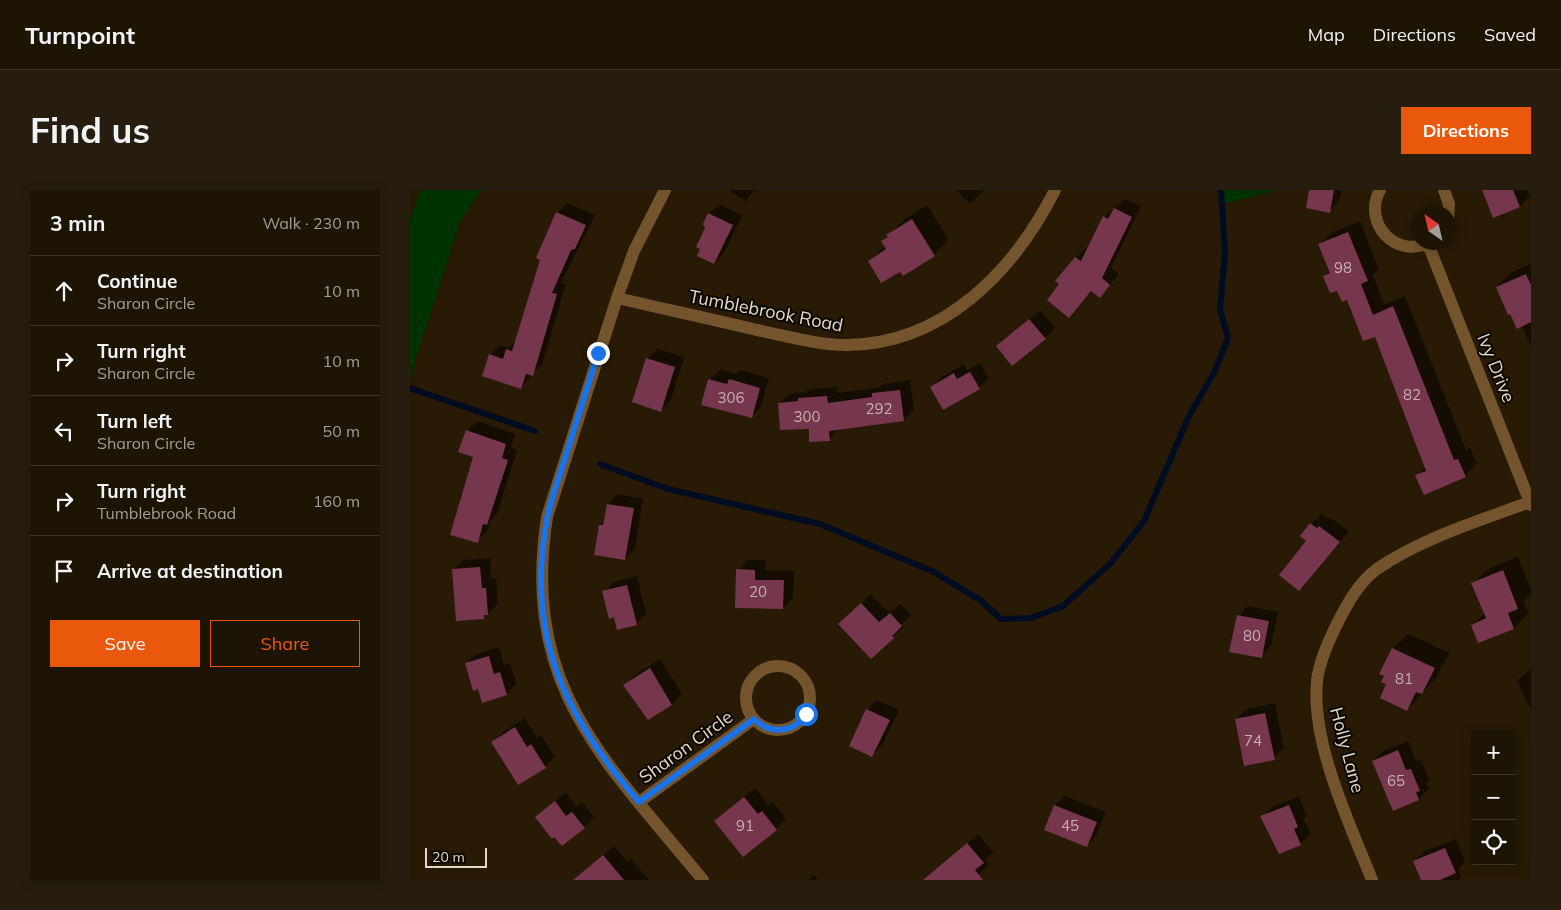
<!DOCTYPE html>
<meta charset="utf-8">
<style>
:root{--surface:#1e1404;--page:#261d0e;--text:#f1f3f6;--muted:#a19e9a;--line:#3c3326;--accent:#ea580c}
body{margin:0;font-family:Mulish,sans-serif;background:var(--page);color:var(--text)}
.controls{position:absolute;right:15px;bottom:15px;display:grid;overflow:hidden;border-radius:0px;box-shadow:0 2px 12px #0003}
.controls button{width:45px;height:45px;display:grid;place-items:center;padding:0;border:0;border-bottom:1px solid var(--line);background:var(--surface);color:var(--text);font:25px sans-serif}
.compass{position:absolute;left:1001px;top:15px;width:45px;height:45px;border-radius:50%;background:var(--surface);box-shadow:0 2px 12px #0003;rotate:326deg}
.scale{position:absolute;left:15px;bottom:12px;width:62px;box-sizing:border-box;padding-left:5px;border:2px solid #e2d9cc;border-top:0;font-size:14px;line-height:18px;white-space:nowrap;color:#e2d9cc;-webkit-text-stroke:4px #0c0602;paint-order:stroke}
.stop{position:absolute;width:15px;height:15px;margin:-11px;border:4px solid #1a73e8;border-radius:50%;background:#fff}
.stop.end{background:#1a73e8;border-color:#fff;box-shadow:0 1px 5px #0008}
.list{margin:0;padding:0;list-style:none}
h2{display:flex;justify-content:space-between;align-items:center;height:65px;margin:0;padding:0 20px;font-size:21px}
h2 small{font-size:16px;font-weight:400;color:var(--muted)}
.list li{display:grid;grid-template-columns:32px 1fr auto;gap:15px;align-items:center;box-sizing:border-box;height:70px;padding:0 20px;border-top:1px solid var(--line)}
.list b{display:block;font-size:19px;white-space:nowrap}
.list p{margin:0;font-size:16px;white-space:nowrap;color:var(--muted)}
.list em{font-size:16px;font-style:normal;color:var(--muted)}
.actions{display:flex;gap:10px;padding:15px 20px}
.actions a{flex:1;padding:11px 0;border:1px solid var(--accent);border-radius:0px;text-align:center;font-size:18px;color:var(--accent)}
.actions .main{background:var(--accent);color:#fff}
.icon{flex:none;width:28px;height:28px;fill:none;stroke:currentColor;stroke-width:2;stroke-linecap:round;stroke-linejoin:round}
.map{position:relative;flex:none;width:1121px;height:690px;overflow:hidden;border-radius:0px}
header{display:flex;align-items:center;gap:30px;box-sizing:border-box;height:70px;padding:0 25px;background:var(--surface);border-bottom:1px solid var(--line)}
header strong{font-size:24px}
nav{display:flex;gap:28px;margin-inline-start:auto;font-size:18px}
.intro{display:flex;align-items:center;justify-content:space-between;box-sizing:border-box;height:120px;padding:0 30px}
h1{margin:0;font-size:35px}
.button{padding:12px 22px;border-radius:0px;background:var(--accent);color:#fff;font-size:18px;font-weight:700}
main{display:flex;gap:30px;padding:0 30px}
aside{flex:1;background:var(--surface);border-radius:0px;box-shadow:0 2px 12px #0003}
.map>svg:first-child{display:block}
.green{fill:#003302}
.shadow{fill:#0007}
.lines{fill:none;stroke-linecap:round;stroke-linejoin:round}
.stream{stroke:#000c22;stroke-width:6}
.building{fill:#76364e}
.minor{stroke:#74542d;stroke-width:12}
.route{stroke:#1a73e8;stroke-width:6}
.labels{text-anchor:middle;stroke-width:4;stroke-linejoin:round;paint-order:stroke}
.number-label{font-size:15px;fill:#c7b0ac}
.street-label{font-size:18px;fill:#e2d9cc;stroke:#0c0602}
</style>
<header>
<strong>Turnpoint</strong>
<nav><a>Map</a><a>Directions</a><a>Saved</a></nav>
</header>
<div class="intro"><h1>Find us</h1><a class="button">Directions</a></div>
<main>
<aside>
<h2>3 min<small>Walk · 230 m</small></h2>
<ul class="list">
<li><svg class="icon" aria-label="ahead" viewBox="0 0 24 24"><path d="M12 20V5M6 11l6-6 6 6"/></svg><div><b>Continue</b><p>Sharon Circle</p></div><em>10 m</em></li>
<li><svg class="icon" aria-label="right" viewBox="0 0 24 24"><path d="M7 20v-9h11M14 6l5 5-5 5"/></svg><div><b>Turn right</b><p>Sharon Circle</p></div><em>10 m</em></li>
<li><svg class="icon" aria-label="left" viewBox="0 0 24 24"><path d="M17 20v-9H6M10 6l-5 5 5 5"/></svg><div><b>Turn left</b><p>Sharon Circle</p></div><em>50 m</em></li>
<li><svg class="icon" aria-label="right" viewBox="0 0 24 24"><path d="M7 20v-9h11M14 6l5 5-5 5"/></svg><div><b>Turn right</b><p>Tumblebrook Road</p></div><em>160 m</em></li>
<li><svg class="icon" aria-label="arrive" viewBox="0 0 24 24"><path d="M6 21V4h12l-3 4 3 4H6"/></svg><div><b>Arrive at destination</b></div></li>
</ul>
<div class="actions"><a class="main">Save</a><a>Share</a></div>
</aside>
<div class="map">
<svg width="1121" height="690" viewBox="0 0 1121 690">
<rect width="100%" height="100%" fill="#281a05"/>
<path class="green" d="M 10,0 L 71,0 L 49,34 L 0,187 L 0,30 Z
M 808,0 L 868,0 L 809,15 Z"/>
<path class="shadow" d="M 319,0 L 345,0 L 335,11 Z
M 546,0 L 574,0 L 560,14 Z
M 901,0 L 932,0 L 929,11 L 919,21 Z
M 1073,0 L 1117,0 L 1120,6 L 1110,16 Z
M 715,9 L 731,16 L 701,78 L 709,84 L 690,106 L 682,100 L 659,126 L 651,94 L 666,68 L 676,58 L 678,59 L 694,27 Z
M 157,13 L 185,25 L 151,93 L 156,94 L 132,174 L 111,197 L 80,165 L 90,155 L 99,158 L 106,150 L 147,23 Z
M 309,14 L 332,25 L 314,63 L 304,73 L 296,38 L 299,24 Z
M 517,15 L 539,50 L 524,65 L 490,80 L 459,71 L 475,56 L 472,52 L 493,30 Z
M 950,31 L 969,79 L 963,85 L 974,114 L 995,106 L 1056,260 L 1060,258 L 1067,274 L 1055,286 L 1007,285 L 1016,277 L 966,145 L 938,109 L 915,87 L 920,81 L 910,54 L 921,43 Z
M 1121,74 L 1121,157 L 1112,135 L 1087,97 L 1102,82 Z
M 630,120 L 645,138 L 635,148 L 587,157 Z
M 248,159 L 274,167 L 261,210 L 251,220 L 237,169 Z
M 570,173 L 579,188 L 569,198 L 522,197 L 532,187 L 554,174 L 557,180 Z
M 310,180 L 326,184 L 330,180 L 359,188 L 351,217 L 341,227 L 299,190 Z
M 500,190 L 504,220 L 494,230 L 429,238 L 419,250 L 370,213 L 380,203 L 396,202 L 399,199 L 427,197 L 427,203 L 468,198 L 473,194 Z
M 67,231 L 105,244 L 101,258 L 107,260 L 87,324 L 81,330 L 77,341 L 67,351 L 65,266 L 57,241 Z
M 208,304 L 233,309 L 225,359 L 215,369 L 190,335 L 195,330 L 198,314 Z
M 911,324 L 918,329 L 920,327 L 939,342 L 889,400 L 901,334 Z
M 1108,366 L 1121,399 L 1121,404 L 1114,411 L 1118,423 L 1104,438 L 1069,452 L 1062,435 L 1075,423 L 1063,394 L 1078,379 Z
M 80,368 L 81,389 L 86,388 L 88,414 L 74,427 L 43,380 L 53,370 Z
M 337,370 L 355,370 L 355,380 L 384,381 L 383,408 L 373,418 L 327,380 Z
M 227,386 L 236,424 L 226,434 L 194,402 L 204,392 Z
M 461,404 L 480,423 L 490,414 L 501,425 L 491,435 L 493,437 L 461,468 L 430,434 Z
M 838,416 L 868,422 L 861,456 L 851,467 L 828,426 Z
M 998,444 L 1039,463 L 1026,488 L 997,520 L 978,494 L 975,486 L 971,484 L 983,458 Z
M 89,457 L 94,475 L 100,473 L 106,494 L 96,504 L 69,498 L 56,474 L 66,464 Z
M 250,469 L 272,504 L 262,514 L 238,528 L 215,495 L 225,485 Z
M 1121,479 L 1121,520 L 1107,491 Z
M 467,510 L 489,520 L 472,555 L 462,565 L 457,520 Z
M 865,513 L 874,558 L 864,568 L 826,529 L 836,519 Z
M 115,528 L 127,548 L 131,545 L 145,567 L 135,577 L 83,552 L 93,542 Z
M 998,551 L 1006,571 L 1011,570 L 1019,590 L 1016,593 L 1019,599 L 1009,609 L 963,571 L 973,561 Z
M 345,598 L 359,615 L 363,612 L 376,629 L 366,639 L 305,631 Z
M 156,602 L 167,617 L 172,612 L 184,627 L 174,637 L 127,627 Z
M 655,606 L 696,622 L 686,646 L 676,656 L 645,616 Z
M 889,606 L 897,626 L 894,629 L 900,644 L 890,654 L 852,627 L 862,617 Z
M 568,644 L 583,662 L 575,670 L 579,675 L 562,690 L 524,690 L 520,685 Z
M 1046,649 L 1055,672 L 1048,679 L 1051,687 L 1048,690 L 1012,690 L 1004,671 L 1014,661 Z
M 204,656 L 217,672 L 221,669 L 239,690 L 181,690 L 185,672 Z
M 404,685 L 408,690 L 398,690 Z"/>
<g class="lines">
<path class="stream" d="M 0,198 L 125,241
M 190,274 L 258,299 L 410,334 L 524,382 L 570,410 L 591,429 L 621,428 L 653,416 L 701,373 L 734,331 L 779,226 L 804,183 L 818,148 L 810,119 L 815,63 L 811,0"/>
</g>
<path class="building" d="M 899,0 L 924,0 L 920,23 L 896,18 Z
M 1072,0 L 1103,0 L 1110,17 L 1083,28 Z
M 704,18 L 722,27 L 692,88 L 700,95 L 690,108 L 681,101 L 659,128 L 637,110 L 649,94 L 645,91 L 665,67 L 671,71 L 693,26 L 698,29 Z
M 146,22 L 176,35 L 165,59 L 161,60 L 142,103 L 147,104 L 123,186 L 116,184 L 111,199 L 72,186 L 79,164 L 93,169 L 96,159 L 102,161 L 130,70 L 126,68 Z
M 298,23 L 323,35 L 304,74 L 287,66 L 290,59 L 286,57 L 295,38 L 293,34 Z
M 502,29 L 525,66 L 493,86 L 490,82 L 471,93 L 458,71 L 476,59 L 471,51 L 478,47 L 476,45 Z
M 938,42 L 958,91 L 951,94 L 963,125 L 983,116 L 1044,270 L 1048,269 L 1056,287 L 1014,305 L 1005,285 L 1016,281 L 965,147 L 953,151 L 937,110 L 932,112 L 927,101 L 920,103 L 913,86 L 920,83 L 908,54 Z
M 1116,84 L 1121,95 L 1121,132 L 1107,139 L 1100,124 L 1098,125 L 1086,97 Z
M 619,129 L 636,149 L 602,176 L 586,156 Z
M 236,168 L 265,177 L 251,222 L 222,212 Z
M 560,182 L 570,199 L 533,220 L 520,197 L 544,183 L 547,189 Z
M 298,189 L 317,194 L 319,189 L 350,198 L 342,228 L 291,215 Z
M 490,200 L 494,231 L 419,241 L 420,251 L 399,252 L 399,239 L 370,240 L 368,213 L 388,211 L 388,208 L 417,206 L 418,213 L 462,207 L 462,203 Z
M 56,240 L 96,254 L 92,268 L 98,270 L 77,335 L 73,334 L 68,353 L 40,345 L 63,267 L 48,262 Z
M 197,314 L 224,318 L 215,370 L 184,365 L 189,335 L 193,335 Z
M 900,333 L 907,338 L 909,336 L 930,352 L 889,401 L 869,385 L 896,351 L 890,346 Z
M 70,377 L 72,398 L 76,398 L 78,425 L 74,425 L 74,429 L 46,431 L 42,379 Z
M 326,379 L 345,380 L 345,390 L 374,390 L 373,419 L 325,418 Z
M 1093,380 L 1108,419 L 1098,423 L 1104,439 L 1068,453 L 1061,435 L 1076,428 L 1061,393 Z
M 217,395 L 227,435 L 207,440 L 204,427 L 199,429 L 192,401 Z
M 451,413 L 469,432 L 480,423 L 492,436 L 482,446 L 484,448 L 461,469 L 428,434 Z
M 827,425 L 859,431 L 852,468 L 819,462 Z
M 982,458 L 1025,478 L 1012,504 L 1006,502 L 997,521 L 970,508 L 976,494 L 971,492 L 974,486 L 969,484 Z
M 79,466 L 84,484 L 90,482 L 97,505 L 72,513 L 68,499 L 63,501 L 55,473 Z
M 240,478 L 262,515 L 238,530 L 213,495 Z
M 456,519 L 480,530 L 462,567 L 439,556 Z
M 855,523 L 865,570 L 834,576 L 825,529 Z
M 105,537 L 117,557 L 121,554 L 136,578 L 108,595 L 81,552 Z
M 988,560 L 996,580 L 1001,579 L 1010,601 L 1006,602 L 1009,610 L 983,621 L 962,571 Z
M 334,607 L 348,624 L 352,621 L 367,640 L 333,667 L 304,631 Z
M 145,611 L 156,626 L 162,622 L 175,638 L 152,656 L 144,647 L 142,649 L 125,627 Z
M 644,615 L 687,632 L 677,657 L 634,640 Z
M 879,615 L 888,637 L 884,639 L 891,655 L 869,664 L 850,626 Z
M 557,653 L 574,673 L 565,680 L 573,690 L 513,690 Z
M 1035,658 L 1046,683 L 1030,690 L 1011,690 L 1003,671 Z
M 193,665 L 214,690 L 163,690 Z"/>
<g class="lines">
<path class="minor" d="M 255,0 L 224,61 L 207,108 C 254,119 301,129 347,140 C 377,146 407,155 437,155 C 534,154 604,81 645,0
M 970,0 C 952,33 986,70 1020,52
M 1034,0 L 1039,14 L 1038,29
M 1018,54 L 1121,315
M 207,108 L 137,327 C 111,498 194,569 293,690
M336 508a32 32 0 1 1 64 0a32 32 0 1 1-64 0Z
M 229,612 L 344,529
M 962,690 C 939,632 901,553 907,491 C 909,472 919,450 927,434 C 937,414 949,392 967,379 C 1012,348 1069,331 1120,312"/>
</g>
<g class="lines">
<path class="route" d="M 188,163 C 177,198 166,233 155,268 C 149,288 141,308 137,329 C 115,445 155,527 229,612 L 344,529 C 360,545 384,543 396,524"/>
</g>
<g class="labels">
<g class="number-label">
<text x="933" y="83">98</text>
<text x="1002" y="210">82</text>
<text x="321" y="213">306</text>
<text x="469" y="224">292</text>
<text x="397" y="232">300</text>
<text x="348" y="407">20</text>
<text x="842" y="451">80</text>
<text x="994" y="494">81</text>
<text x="843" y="556">74</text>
<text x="986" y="596">65</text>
<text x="335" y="641">91</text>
<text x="660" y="641">45</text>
</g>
<g class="street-label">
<text transform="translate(356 121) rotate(11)" y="6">Tumblebrook Road</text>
<text transform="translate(1086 178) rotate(68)" y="6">Ivy Drive</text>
<text transform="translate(276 557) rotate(-36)" y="6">Sharon Circle</text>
<text transform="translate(937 560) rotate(75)" y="6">Holly Lane</text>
</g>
</g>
</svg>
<div class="controls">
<button>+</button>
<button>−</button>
<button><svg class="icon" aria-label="locate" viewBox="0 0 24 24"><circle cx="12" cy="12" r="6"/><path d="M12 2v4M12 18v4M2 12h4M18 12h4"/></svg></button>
</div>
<svg class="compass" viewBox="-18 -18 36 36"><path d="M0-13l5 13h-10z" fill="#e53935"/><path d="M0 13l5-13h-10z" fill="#a19e9a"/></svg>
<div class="scale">20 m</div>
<div class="stop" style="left:396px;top:524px"></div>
<div class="stop end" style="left:188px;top:163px"></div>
</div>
</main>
